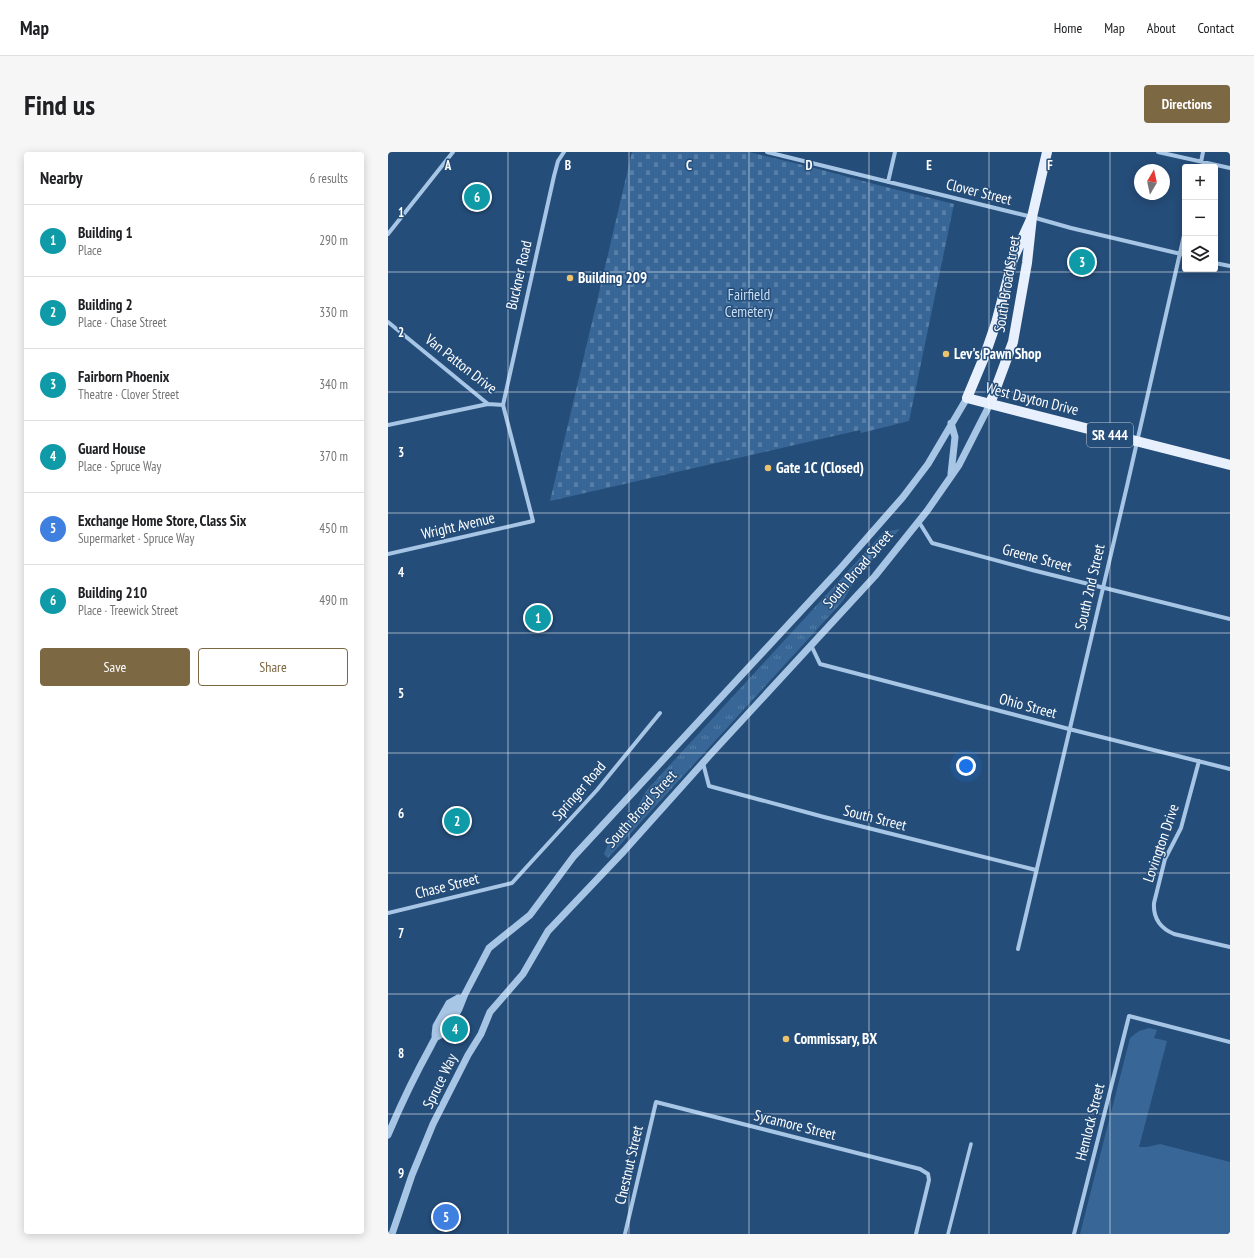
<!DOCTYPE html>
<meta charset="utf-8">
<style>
:root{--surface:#fff;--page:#f6f6f6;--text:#202124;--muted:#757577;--line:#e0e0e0;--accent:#7c6944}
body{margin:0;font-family:"PT Sans Narrow",sans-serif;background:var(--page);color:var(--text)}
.controls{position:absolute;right:12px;top:12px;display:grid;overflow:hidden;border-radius:4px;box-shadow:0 2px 10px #0003}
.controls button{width:36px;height:36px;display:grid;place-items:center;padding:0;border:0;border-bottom:1px solid var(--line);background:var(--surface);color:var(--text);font:20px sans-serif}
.compass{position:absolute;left:746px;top:12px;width:36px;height:36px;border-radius:50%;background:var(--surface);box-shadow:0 2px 10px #0003;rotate:9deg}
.you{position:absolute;left:578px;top:614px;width:14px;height:14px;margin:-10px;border:3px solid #fff;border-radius:50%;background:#1a73e8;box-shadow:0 0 0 6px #1a73e833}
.badge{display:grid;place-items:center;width:26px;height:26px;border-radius:50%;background:var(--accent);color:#fff;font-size:13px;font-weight:700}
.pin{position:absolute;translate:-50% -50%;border:2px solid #fff;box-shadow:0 1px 4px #0006}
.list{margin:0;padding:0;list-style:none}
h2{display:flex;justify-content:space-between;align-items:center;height:52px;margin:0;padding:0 16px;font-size:17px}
h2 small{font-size:13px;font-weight:400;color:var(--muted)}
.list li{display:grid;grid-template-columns:26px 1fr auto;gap:12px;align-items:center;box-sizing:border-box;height:72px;padding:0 16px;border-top:1px solid var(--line)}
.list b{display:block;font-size:15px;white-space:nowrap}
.list p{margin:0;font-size:13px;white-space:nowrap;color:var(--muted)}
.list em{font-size:13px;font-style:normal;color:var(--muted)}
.actions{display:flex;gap:8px;padding:12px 16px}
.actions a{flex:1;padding:9px 0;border:1px solid var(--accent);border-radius:4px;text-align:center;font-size:14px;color:var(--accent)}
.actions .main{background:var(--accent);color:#fff}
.icon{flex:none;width:22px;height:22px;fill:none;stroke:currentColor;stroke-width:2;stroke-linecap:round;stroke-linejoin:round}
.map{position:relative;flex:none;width:842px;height:1082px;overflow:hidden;border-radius:4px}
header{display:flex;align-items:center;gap:24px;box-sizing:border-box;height:56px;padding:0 20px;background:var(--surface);border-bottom:1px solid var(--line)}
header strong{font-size:19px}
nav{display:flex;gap:22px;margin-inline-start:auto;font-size:14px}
.intro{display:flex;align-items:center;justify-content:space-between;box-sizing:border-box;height:96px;padding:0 24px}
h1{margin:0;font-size:28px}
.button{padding:10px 18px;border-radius:4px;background:var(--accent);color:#fff;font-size:14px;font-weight:700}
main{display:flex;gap:24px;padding:0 24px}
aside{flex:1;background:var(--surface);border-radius:4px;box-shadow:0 2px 10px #0003}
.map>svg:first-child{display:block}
.grass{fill:url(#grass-tufts)}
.cemetery{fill:url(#cemetery-stones)}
.park{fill:#386797}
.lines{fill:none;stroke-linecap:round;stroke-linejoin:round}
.pedestrian{stroke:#a7c5e4;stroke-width:3.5}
.minor{stroke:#a7c5e4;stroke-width:4}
.tertiary{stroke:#a7c5e4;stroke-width:7}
.primary{stroke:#e7f0fc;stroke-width:10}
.grid{fill:none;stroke:#fff;stroke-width:1;stroke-opacity:0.55}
.poi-dot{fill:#edc26c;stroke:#254d79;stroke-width:1.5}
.labels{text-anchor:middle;stroke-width:3;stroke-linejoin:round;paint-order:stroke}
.shield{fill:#254d79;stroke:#becad7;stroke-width:1}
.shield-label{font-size:14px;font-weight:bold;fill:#fff}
.street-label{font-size:15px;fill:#fff;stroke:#254d79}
.poi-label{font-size:15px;font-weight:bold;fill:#fff;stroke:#254d79;text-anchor:start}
.park-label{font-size:15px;fill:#cadef3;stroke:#254d79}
.grid-label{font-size:13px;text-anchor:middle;font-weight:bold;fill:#fff;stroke:#254d79;stroke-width:3;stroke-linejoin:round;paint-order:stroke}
</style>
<header>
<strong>Map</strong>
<nav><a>Home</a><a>Map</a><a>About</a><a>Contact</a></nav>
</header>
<div class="intro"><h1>Find us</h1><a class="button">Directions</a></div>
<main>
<aside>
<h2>Nearby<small>6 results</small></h2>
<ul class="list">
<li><span class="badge" style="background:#0f9aa8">1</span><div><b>Building 1</b><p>Place</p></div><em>290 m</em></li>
<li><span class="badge" style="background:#0f9aa8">2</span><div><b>Building 2</b><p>Place · Chase Street</p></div><em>330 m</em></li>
<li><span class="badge" style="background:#0f9aa8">3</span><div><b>Fairborn Phoenix</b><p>Theatre · Clover Street</p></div><em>340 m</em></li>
<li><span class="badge" style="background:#0f9aa8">4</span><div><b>Guard House</b><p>Place · Spruce Way</p></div><em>370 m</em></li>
<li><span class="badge" style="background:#3f7fe0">5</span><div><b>Exchange Home Store, Class Six</b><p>Supermarket · Spruce Way</p></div><em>450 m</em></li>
<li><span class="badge" style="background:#0f9aa8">6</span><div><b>Building 210</b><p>Place · Treewick Street</p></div><em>490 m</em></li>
</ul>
<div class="actions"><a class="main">Save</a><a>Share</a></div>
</aside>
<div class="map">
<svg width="842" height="1082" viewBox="0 0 842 1082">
<defs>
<pattern id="grass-tufts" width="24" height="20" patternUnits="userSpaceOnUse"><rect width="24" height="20" fill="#386797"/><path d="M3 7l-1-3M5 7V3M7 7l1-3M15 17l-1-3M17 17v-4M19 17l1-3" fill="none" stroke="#567ea7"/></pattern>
<pattern id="cemetery-stones" width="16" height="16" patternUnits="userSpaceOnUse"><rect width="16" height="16" fill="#386797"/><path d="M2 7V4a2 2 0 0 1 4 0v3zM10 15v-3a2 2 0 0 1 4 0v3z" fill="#567ea7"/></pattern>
</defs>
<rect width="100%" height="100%" fill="#254d79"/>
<path class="grass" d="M 512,377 L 468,426 L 455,449 L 220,706 L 216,702 L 222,687 L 247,660 L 258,639 L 496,380 Z"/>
<path class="cemetery" d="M 244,0 L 361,0 L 423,15 L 490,33 L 566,52 L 521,269 L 473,281 L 472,278 L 162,349 Z"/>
<path class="park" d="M 761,876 L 769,878 L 766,886 L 779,889 L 751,995 L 759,995 L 772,992 L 842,1010 L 842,1082 L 692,1082 L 742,886 L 751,879 Z"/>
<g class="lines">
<path class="pedestrian" d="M 560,1082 L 583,992"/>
<path class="minor" d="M 379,0 L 644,65 L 683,76 L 797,103
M 770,0 L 842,16
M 812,15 L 815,0
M 500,30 L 507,0
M 0,82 L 65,0
M 827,111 L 842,114
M 0,170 L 100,252 L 115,253 L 145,369 L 0,402
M 115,253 L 166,24 L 170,9 L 176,0
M 0,273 L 100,252
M 531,370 L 544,391 L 644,418 L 842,467
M 423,493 L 432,512 L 681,577 L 842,617
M 811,609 L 793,676 L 777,707 L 766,751 C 765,766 772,776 786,782 L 842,795
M 315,611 L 321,634 L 436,665 L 648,718
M 0,761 L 124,731 L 209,638 L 272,561
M 630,797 L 739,334 L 797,79
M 237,1082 L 268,950 L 532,1017 L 540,1022 L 541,1028 L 528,1082
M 686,1082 L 741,864 L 842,890"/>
<path class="tertiary" d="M 563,271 L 567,285 L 563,322
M 47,883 L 48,874 L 61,851 L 70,846
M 47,886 L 58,880 L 71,857 L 77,842 L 101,796 L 142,763 L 186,704 L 450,419 L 515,345 L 540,312 L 579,246
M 0,983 C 13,952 27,923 43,894 C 52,877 61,859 75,845
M 4,1082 L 24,1023 L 45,972 L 80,903 L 93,882 L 102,860 L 135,822 L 160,779 L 236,699 L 321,604 L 487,424 L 539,359 L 571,313 L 602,252"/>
<path class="primary" d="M 644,65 L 625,107 L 608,171 L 597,203 L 579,246 L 842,313
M 602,252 L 625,190 L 639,111 L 644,65 L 659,0"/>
</g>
<path class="grid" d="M 120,0 L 120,1082M 241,0 L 241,1082M 361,0 L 361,1082M 481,0 L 481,1082M 601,0 L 601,1082M 722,0 L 722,1082M 0,120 L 842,120M 0,240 L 842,240M 0,361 L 842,361M 0,481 L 842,481M 0,601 L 842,601M 0,721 L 842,721M 0,842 L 842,842M 0,962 L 842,962"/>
<g class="poi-dot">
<circle cx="182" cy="126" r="4"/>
<circle cx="558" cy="202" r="4"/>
<circle cx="380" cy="316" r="4"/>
<circle cx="398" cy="887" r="4"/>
</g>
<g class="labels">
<rect class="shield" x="699" y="271" width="46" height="24" rx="3"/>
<g class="shield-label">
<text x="722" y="288">SR 444</text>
</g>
<g class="street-label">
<text transform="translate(591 40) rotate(14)" y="5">Clover Street</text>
<text transform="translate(131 123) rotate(-77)" y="5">Buckner Road</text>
<text transform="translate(619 132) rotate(-81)" y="5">South Broad Street</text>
<text transform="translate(73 212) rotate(38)" y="5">Van Patton Drive</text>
<text transform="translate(644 247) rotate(14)" y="5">West Dayton Drive</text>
<text transform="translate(70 374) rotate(-13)" y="5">Wright Avenue</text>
<text transform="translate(649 406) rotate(15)" y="5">Greene Street</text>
<text transform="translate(470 417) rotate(-49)" y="5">South Broad Street</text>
<text transform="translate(702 435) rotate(-77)" y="5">South 2nd Street</text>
<text transform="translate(640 554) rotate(15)" y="5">Ohio Street</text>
<text transform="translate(191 639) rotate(-49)" y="5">Springer Road</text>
<text transform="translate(253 657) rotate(-48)" y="5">South Broad Street</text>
<text transform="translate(487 666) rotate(14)" y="5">South Street</text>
<text transform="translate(773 691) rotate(-71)" y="5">Lovington Drive</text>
<text transform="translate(59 734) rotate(-14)" y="5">Chase Street</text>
<text transform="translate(52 929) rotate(-64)" y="5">Spruce Way</text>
<text transform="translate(702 970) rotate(-76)" y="5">Hemlock Street</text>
<text transform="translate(407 973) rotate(14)" y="5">Sycamore Street</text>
<text transform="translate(241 1013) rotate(-77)" y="5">Chestnut Street</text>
</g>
<g class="poi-label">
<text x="190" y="131">Building 209</text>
<text x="566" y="207">Lev's Pawn Shop</text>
<text x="388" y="321">Gate 1C (Closed)</text>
<text x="406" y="892">Commissary, BX</text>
</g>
<g class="park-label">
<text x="361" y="148">Fairfield<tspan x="361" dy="17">Cemetery</tspan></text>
</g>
</g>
<g class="grid-label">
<text x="60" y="18">A</text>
<text x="180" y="18">B</text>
<text x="301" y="18">C</text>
<text x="421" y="18">D</text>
<text x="541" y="18">E</text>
<text x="662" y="18">F</text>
<text x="13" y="65">1</text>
<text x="13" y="185">2</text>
<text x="13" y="305">3</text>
<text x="13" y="425">4</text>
<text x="13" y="546">5</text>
<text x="13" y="666">6</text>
<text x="13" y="786">7</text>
<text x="13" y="906">8</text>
<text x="13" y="1026">9</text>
</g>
</svg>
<div class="controls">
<button>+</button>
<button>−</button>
<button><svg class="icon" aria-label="layers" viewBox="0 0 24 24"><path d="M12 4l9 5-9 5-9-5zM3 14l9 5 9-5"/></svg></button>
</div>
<svg class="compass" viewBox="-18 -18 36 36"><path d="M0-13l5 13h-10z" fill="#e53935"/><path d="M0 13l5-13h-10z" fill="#757577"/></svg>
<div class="you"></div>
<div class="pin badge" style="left:150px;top:466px;background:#0f9aa8">1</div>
<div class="pin badge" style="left:69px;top:669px;background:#0f9aa8">2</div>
<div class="pin badge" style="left:694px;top:110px;background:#0f9aa8">3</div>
<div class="pin badge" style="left:67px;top:877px;background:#0f9aa8">4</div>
<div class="pin badge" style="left:58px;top:1065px;background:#3f7fe0">5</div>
<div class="pin badge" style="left:89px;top:45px;background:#0f9aa8">6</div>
</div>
</main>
